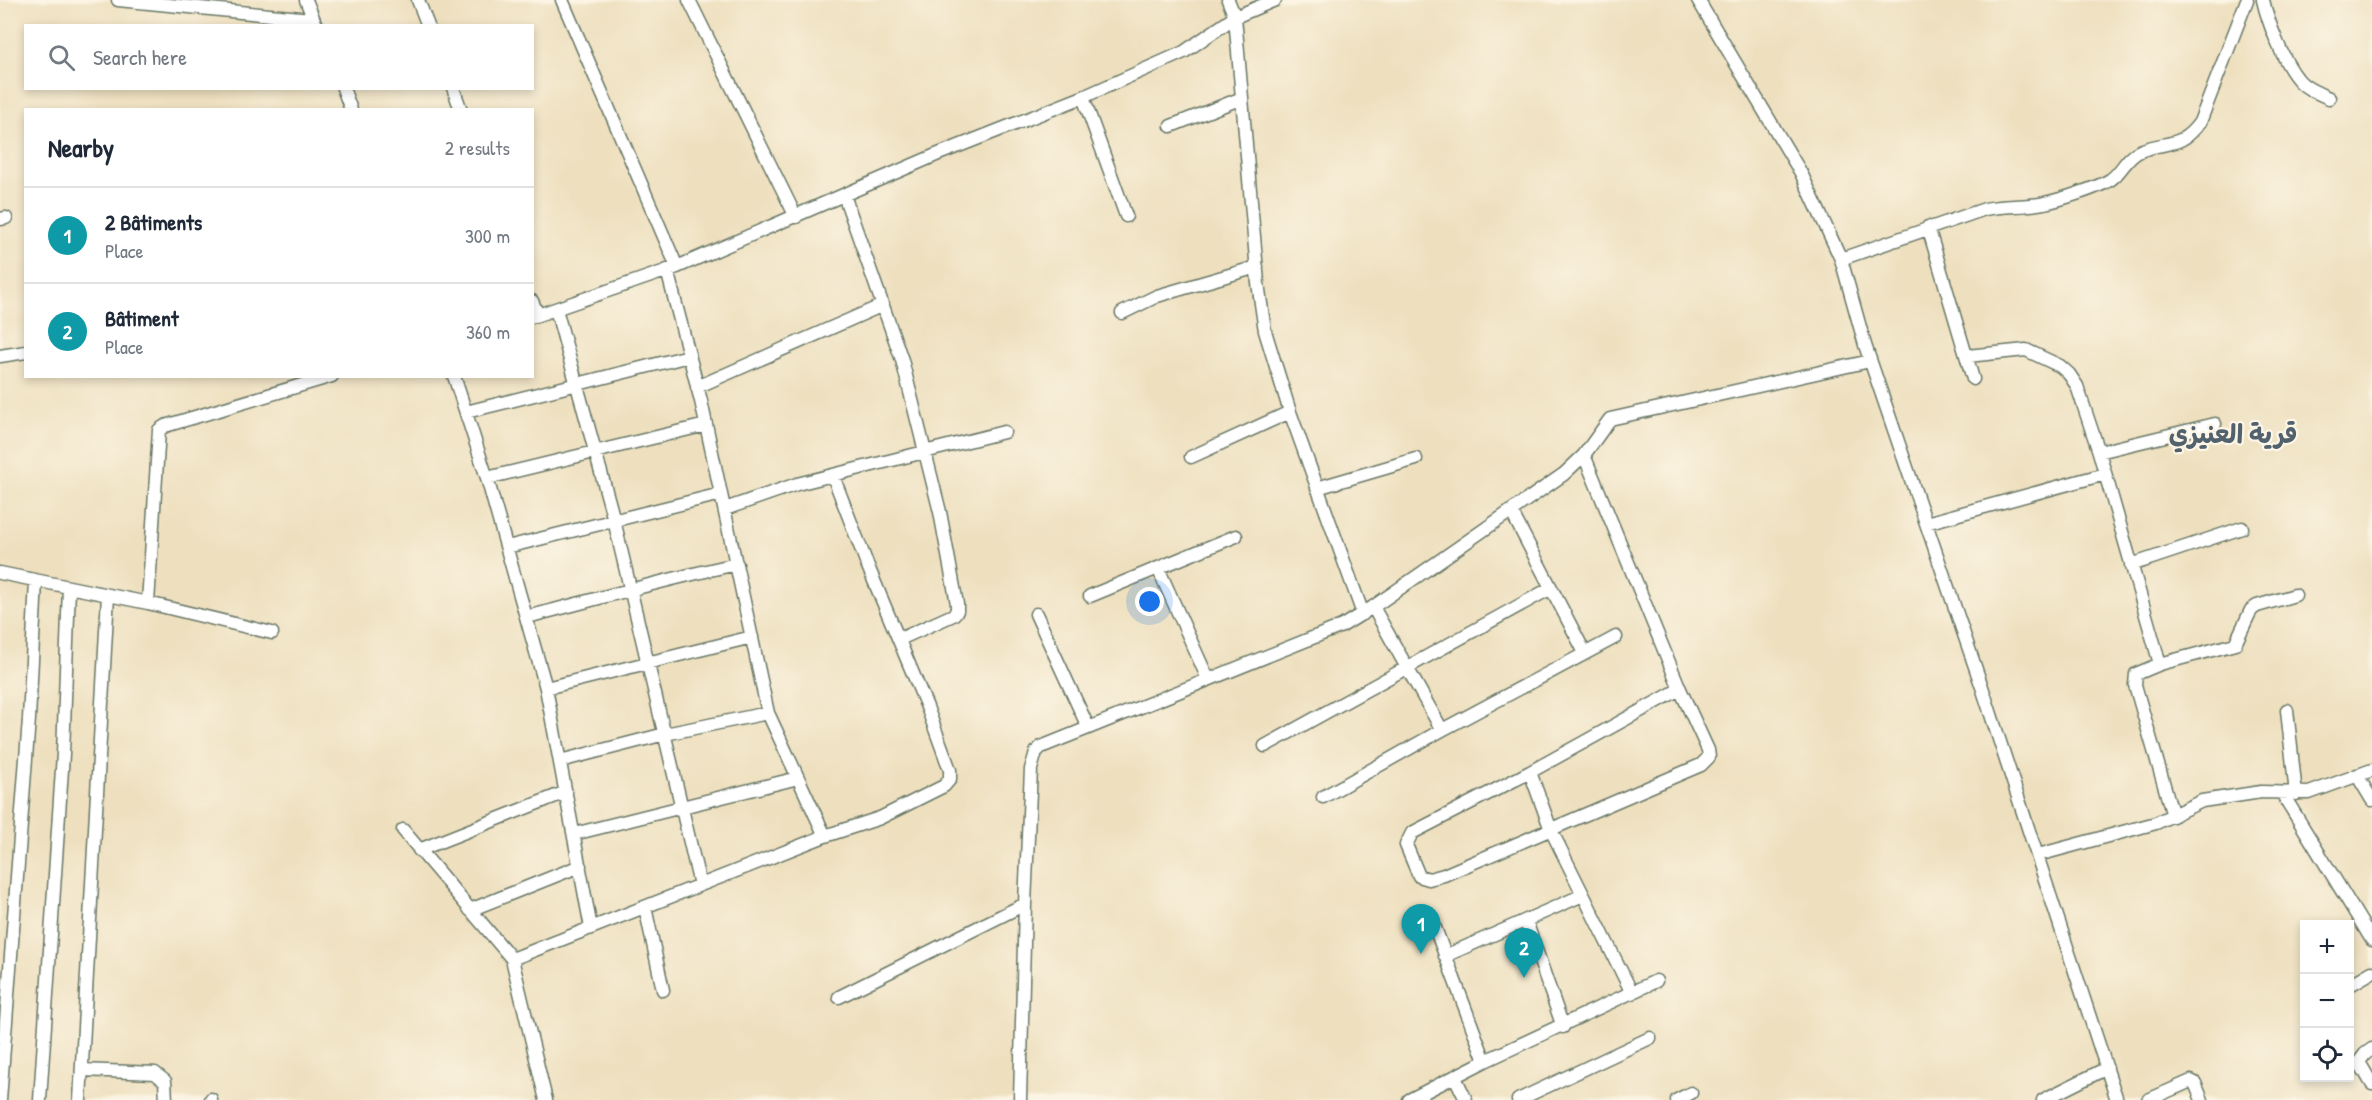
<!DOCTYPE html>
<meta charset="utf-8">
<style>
:root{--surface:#fff;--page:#f2f2f3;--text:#1f2937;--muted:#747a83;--line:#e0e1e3;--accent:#b45309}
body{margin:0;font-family:"Patrick Hand","Playpen Sans Arabic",sans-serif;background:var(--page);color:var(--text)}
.controls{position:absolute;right:18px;bottom:18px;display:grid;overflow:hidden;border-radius:0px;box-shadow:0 3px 9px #0003}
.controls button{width:54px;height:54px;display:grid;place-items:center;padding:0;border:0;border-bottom:2px solid var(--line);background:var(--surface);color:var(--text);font:30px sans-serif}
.you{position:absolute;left:1150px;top:602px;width:21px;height:21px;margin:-15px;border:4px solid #fff;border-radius:50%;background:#1a73e8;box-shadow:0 0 0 9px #1a73e833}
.badge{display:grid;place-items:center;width:39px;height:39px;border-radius:50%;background:var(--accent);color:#fff;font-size:20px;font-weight:700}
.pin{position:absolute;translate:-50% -50px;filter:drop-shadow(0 2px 3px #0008)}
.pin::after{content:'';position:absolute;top:32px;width:21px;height:18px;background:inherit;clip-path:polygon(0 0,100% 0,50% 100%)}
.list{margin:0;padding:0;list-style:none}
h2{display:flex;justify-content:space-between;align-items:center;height:78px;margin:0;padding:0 24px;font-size:26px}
h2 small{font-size:20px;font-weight:400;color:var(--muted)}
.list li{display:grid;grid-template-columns:39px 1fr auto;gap:18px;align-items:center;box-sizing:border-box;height:96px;padding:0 24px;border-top:2px solid var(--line)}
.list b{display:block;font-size:22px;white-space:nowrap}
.list p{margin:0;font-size:20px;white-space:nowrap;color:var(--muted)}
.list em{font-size:20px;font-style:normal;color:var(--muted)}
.icon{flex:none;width:33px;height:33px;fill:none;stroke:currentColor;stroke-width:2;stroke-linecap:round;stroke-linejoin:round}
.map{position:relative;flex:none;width:2372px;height:1100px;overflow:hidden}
.search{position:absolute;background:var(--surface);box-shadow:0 3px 9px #0003;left:24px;top:24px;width:510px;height:66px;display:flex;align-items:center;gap:15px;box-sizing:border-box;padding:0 21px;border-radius:0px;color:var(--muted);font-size:22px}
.panel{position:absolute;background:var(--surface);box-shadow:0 3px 9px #0003;left:24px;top:108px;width:510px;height:270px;border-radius:0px}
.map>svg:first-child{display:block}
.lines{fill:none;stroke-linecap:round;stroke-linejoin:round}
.minor-casing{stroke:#677665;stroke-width:15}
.minor{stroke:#fff;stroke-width:12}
.labels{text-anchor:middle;stroke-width:4.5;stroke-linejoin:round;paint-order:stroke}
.district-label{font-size:26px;font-weight:bold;fill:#51616e;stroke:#fcf5e5}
</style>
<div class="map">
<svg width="2372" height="1100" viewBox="0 0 2372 1100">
<rect width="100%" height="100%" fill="#fcf5e5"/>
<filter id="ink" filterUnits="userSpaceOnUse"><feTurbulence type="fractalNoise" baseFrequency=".0167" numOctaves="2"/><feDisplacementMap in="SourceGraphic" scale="12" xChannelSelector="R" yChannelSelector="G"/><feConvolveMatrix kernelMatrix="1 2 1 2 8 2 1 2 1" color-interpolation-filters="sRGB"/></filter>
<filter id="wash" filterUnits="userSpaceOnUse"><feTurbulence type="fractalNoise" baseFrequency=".008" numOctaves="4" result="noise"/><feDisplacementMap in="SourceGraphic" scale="24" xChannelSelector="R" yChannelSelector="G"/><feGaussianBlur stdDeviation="1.35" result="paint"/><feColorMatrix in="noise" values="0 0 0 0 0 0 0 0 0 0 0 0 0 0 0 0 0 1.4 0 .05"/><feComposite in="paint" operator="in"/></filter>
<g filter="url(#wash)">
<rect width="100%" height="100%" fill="#eee0bf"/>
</g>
<g filter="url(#ink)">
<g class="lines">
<g class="minor-casing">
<path id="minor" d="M 118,0 L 311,19 L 318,26
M 306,0 L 314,20
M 418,0 L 428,26
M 562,0 L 677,267
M 689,0 L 796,217
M 1275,0 L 1235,17 L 1258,283 L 1265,331 L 1290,412 L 1363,614
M 1698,0 L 1801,173 L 1841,259 L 1865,345 L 1982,687 L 2117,1100
M 2263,0 C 2268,22 2283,61 2297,78 C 2304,88 2318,93 2329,98
M 343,88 L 351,110
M 453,88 L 461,110
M 1083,97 L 1126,216
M 1171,126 L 1242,98
M 844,195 L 902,360 L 940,512 L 957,604 L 957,611 L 953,615 L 900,639
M 0,219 L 6,218
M 1928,227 L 1973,379
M 1841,259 L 1985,209 C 2005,205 2026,207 2044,203 C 2060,200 2097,188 2110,180 C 2122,172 2126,157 2140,151 C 2166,140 2180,150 2200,122 L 2247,0
M 667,270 L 701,401 L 768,713 L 825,836
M 532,301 L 538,315
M 556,309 L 614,520 L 700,885
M 1122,313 L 1157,296 L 1257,267
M 532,317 L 677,267 L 936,155 L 1083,97 L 1184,52 L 1235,17 L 1228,0
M 0,356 L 26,352
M 1967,356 L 2026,350 L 2060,366 L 2069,374 L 2077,386 L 2099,452 L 2160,664
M 454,376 L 487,478 L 546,688 L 591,928
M 697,387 L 883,305
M 466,412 L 689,356
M 2099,452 L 2215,424
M 1584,455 L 1680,689 L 1708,750 L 1709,757 L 1701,765 L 1444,875 L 1429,879 L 1419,876 L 1406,845 L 1412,833 L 1530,772 L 1680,689
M 1191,457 L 1290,412
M 487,478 L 706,425
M 1317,488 L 1416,459
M 725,509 L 797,484 L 1004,432
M 1511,511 L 1585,653
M 1926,523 L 2105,474
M 507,547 L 721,494
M 2131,565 L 2242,528
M 1158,568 L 1208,679
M 0,573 L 148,603 L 272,633
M 1090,596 L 1236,536
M 148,603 L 159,430 L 165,426 L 332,376
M 1373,607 L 1442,730
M 1036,614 L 1088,727
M 527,617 C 597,599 666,579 737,564
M 546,688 L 752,637
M 2287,710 L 2296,794
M 1265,746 L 1551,588
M 560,761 L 665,734 L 768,713
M 1530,772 L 1551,830 L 1632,993
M 2357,775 L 2372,800
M 2282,793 L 2372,940
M 1323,797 L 1442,730 L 1616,637
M 2173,816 L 2135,685 L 2136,674 L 2160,664 L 2235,644 L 2251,610 L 2257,606 L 2295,595
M 403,830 L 512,959 L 546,1100
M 574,834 L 798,778
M 419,850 L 566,792
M 2038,855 L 2156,823 L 2202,801 L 2261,792 L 2309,793 L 2372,770
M 645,907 L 663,990
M 470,910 L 580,866
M 1526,921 L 1563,1027
M 1435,928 L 1485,1061
M 1445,956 L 1583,895
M 512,959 L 825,836 L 880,818 L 944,786 L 950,779 L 950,770 L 927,707 L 867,564 L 833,476
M 2350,985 L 2372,972
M 839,997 L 1025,904
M 2372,1049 L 2365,1054 L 2359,1062 L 2372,1084
M 82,1070 L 155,1073 L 165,1081 L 166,1100
M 1455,1077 L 1466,1100
M 0,1100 L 29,719 L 36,581
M 40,1100 L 63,754 L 69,587
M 80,1100 L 108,595
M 211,1100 L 211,1099
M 1020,1100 L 1025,904 L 1031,769 L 1036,752 L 1041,747 L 1342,626 L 1373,607 L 1564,474 L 1584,455 L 1610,419 L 1870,361
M 1409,1100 L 1485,1061 L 1656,981
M 1518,1100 L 1650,1038
M 1677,1100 L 1691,1093
M 2043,1100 L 2107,1068
M 2148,1100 L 2191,1081 L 2195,1083 L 2202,1100"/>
</g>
<use href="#minor" class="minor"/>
</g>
</g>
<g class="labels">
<g class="district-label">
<text x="2233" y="443">قرية العنيزي</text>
</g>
</g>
</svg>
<div class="controls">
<button>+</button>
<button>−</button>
<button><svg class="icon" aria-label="locate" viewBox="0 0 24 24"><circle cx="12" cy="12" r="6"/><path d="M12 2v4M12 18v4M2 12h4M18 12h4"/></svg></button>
</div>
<div class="you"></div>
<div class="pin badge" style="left:1421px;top:954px;background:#0f9aa8">1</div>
<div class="pin badge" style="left:1524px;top:978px;background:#0f9aa8">2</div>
<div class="search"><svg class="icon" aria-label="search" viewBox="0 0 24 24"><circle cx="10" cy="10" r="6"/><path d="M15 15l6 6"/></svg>Search here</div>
<section class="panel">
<h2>Nearby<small>2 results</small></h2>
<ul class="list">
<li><span class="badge" style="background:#0f9aa8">1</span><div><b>2 Bâtiments</b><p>Place</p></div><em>300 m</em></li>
<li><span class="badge" style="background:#0f9aa8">2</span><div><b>Bâtiment</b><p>Place</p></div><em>360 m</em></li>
</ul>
</section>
</div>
